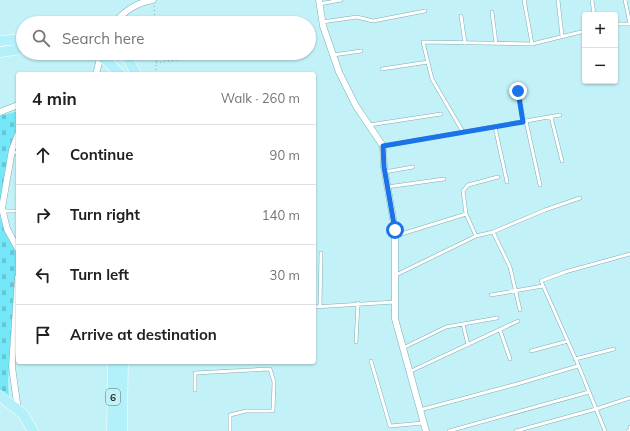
<!DOCTYPE html>
<meta charset="utf-8">
<style>
:root{--surface:#fff;--page:#f6f6f6;--text:#202124;--muted:#757577;--line:#e0e0e0}
body{margin:0;font-family:Mulish,sans-serif;background:var(--page);color:var(--text)}
.controls{position:absolute;right:12px;top:12px;display:grid;overflow:hidden;border-radius:4px;box-shadow:0 1px 3px #0004}
.controls button{width:36px;height:36px;display:grid;place-items:center;padding:0;border:0;border-bottom:1px solid var(--line);background:var(--surface);color:var(--text);font:20px sans-serif}
.stop{position:absolute;width:12px;height:12px;margin:-9px;border:3px solid #1a73e8;border-radius:50%;background:#fff}
.stop.end{background:#1a73e8;border-color:#fff;box-shadow:0 1px 4px #0008}
.list{margin:0;padding:0;list-style:none}
h2{display:flex;justify-content:space-between;align-items:center;height:52px;margin:0;padding:0 16px;font-size:17px}
h2 small{font-size:13px;font-weight:400;color:var(--muted)}
.list li{display:grid;grid-template-columns:26px 1fr auto;gap:12px;align-items:center;box-sizing:border-box;height:60px;padding:0 16px;border-top:1px solid var(--line)}
.list b{display:block;font-size:15px;white-space:nowrap}
.list em{font-size:13px;font-style:normal;color:var(--muted)}
.icon{flex:none;width:22px;height:22px;fill:none;stroke:currentColor;stroke-width:2;stroke-linecap:round;stroke-linejoin:round}
.map{position:relative;flex:none;width:630px;height:431px;overflow:hidden}
.search{position:absolute;background:var(--surface);box-shadow:0 1px 3px #0004;left:16px;top:16px;width:300px;height:44px;display:flex;align-items:center;gap:10px;box-sizing:border-box;padding:0 14px;border-radius:22px;color:var(--muted);font-size:15px}
.panel{position:absolute;background:var(--surface);box-shadow:0 1px 3px #0004;left:16px;top:72px;width:300px;height:292px;border-radius:4px}
.map>svg:first-child{display:block}
.cemetery{fill:url(#cemetery-stones)}
.lines{fill:none;stroke-linecap:round;stroke-linejoin:round}
.service-casing{stroke:#81adb4;stroke-width:4}
.minor-casing{stroke:#81adb4;stroke-width:7}
.primary-casing{stroke:#fff;stroke-width:11}
.path{stroke:#87abb1;stroke-width:1;stroke-dasharray:1 3;stroke-linecap:butt}
.service{stroke:#fff;stroke-width:3}
.minor{stroke:#fff;stroke-width:6}
.primary{stroke:#b3f0f9;stroke-width:10}
.route{stroke:#1a73e8;stroke-width:5}
.labels{text-anchor:middle;stroke-width:4;stroke-linejoin:round;paint-order:stroke}
.shield{fill:#c3f1f8;stroke:#526d71;stroke-width:1}
.shield-label{font-size:10px;font-weight:bold;fill:#223437}
</style>
<div class="map">
<svg width="630" height="431" viewBox="0 0 630 431">
<defs>
<pattern id="cemetery-stones" width="16" height="16" patternUnits="userSpaceOnUse"><rect width="16" height="16" fill="#74e7f8"/><path d="M2 7V4a2 2 0 0 1 4 0v3zM10 15v-3a2 2 0 0 1 4 0v3z" fill="#64c7d5"/></pattern>
</defs>
<rect width="100%" height="100%" fill="#c3f1f8"/>
<path class="cemetery" d="M 18,111 L 18,128 L 9,149 L 0,200 L 0,116 Z
M 0,217 L 5,231 L 17,254 L 8,382 L 9,401 L 0,395 Z"/>
<g class="lines">
<g class="service-casing">
<path id="service" d="M 525,0 L 524,0 L 532,44
M 558,0 L 562,36
M 592,0 L 594,15
M 625,0 L 630,24
M 319,4 L 341,0
M 492,12 L 496,43
M 461,16 L 465,43
M 322,22 L 357,17 L 373,21 L 425,11
M 615,24 L 630,24
M 333,55 L 361,51
M 382,69 L 428,62
M 518,91 L 523,122
M 551,117 L 562,161
M 526,121 L 540,185
M 369,125 L 441,114
M 495,127 L 507,182
M 463,132 L 432,79 L 423,42 L 532,44 L 585,31
M 383,146 L 560,115
M 12,153 L 18,152
M 384,172 L 413,167
M 387,187 L 444,179
M 3,211 L 18,211
M 493,232 L 510,267 L 520,310
M 395,236 L 466,214
M 476,236 L 466,214 L 463,191 L 468,185 L 498,177
M 396,275 L 476,236 L 493,232 L 545,210 L 580,198
M 491,295 L 543,286
M 320,306 L 321,253
M 314,307 L 395,302
M 463,324 L 468,345
M 500,330 L 510,359
M 356,342 L 358,303
M 403,348 L 446,327 L 497,318
M 531,351 L 568,341
M 575,359 L 614,349
M 371,361 L 390,426 L 423,423
M 409,372 L 518,321
M 195,390 L 195,373 L 270,369 L 274,382 L 273,411 L 246,411 L 230,415 L 230,431
M 420,410 L 517,384 L 578,366
M 630,427 L 630,428
M 449,431 L 589,392
M 516,431 L 596,409 L 630,398
M 605,431 L 577,362 L 541,281 L 565,272 L 630,254
M 628,431 L 630,430"/>
</g>
<g class="minor-casing">
<path id="minor" d="M 319,0 L 323,26 L 339,72 L 356,106 L 383,146 L 384,167 L 395,230 L 395,319 L 426,431
M 114,23 C 126,10 136,3 153,0
M 96,74 L 101,55
M 0,112 L 18,105
M 18,134 L 12,150 L 2,208 L 7,229 L 18,249
M 18,277 L 12,367 L 18,410"/>
</g>
<g class="primary-casing">
<path id="primary" d="M 0,41 L 23,39
M 0,52 L 23,49
M 96,53 L 107,61 L 120,74
M 120,53 L 128,59 L 136,74
M 0,396 L 23,414 L 33,431
M 112,431 L 113,362
M 122,431 L 123,362"/>
</g>
<path class="path" d="M 154,6 L 155,23
M 156,53 L 156,74
M 156,63 L 198,57"/>
<use href="#service" class="service"/>
<use href="#minor" class="minor"/>
<use href="#primary" class="primary"/>
</g>
<g class="lines">
<path class="route" d="M 395,230 L 384,167 L 383,146 L 523,122 L 518,91"/>
</g>
<g class="labels">
<rect class="shield" x="106" y="389" width="14" height="16" rx="3"/>
<g class="shield-label">
<text x="113" y="401">6</text>
</g>
</g>
</svg>
<div class="controls">
<button>+</button>
<button>−</button>
</div>
<div class="stop" style="left:395px;top:230px"></div>
<div class="stop end" style="left:518px;top:91px"></div>
<div class="search"><svg class="icon" aria-label="search" viewBox="0 0 24 24"><circle cx="10" cy="10" r="6"/><path d="M15 15l6 6"/></svg>Search here</div>
<section class="panel">
<h2>4 min<small>Walk · 260 m</small></h2>
<ul class="list">
<li><svg class="icon" aria-label="ahead" viewBox="0 0 24 24"><path d="M12 20V5M6 11l6-6 6 6"/></svg><div><b>Continue</b></div><em>90 m</em></li>
<li><svg class="icon" aria-label="right" viewBox="0 0 24 24"><path d="M7 20v-9h11M14 6l5 5-5 5"/></svg><div><b>Turn right</b></div><em>140 m</em></li>
<li><svg class="icon" aria-label="left" viewBox="0 0 24 24"><path d="M17 20v-9H6M10 6l-5 5 5 5"/></svg><div><b>Turn left</b></div><em>30 m</em></li>
<li><svg class="icon" aria-label="arrive" viewBox="0 0 24 24"><path d="M6 21V4h12l-3 4 3 4H6"/></svg><div><b>Arrive at destination</b></div></li>
</ul>
</section>
</div>
